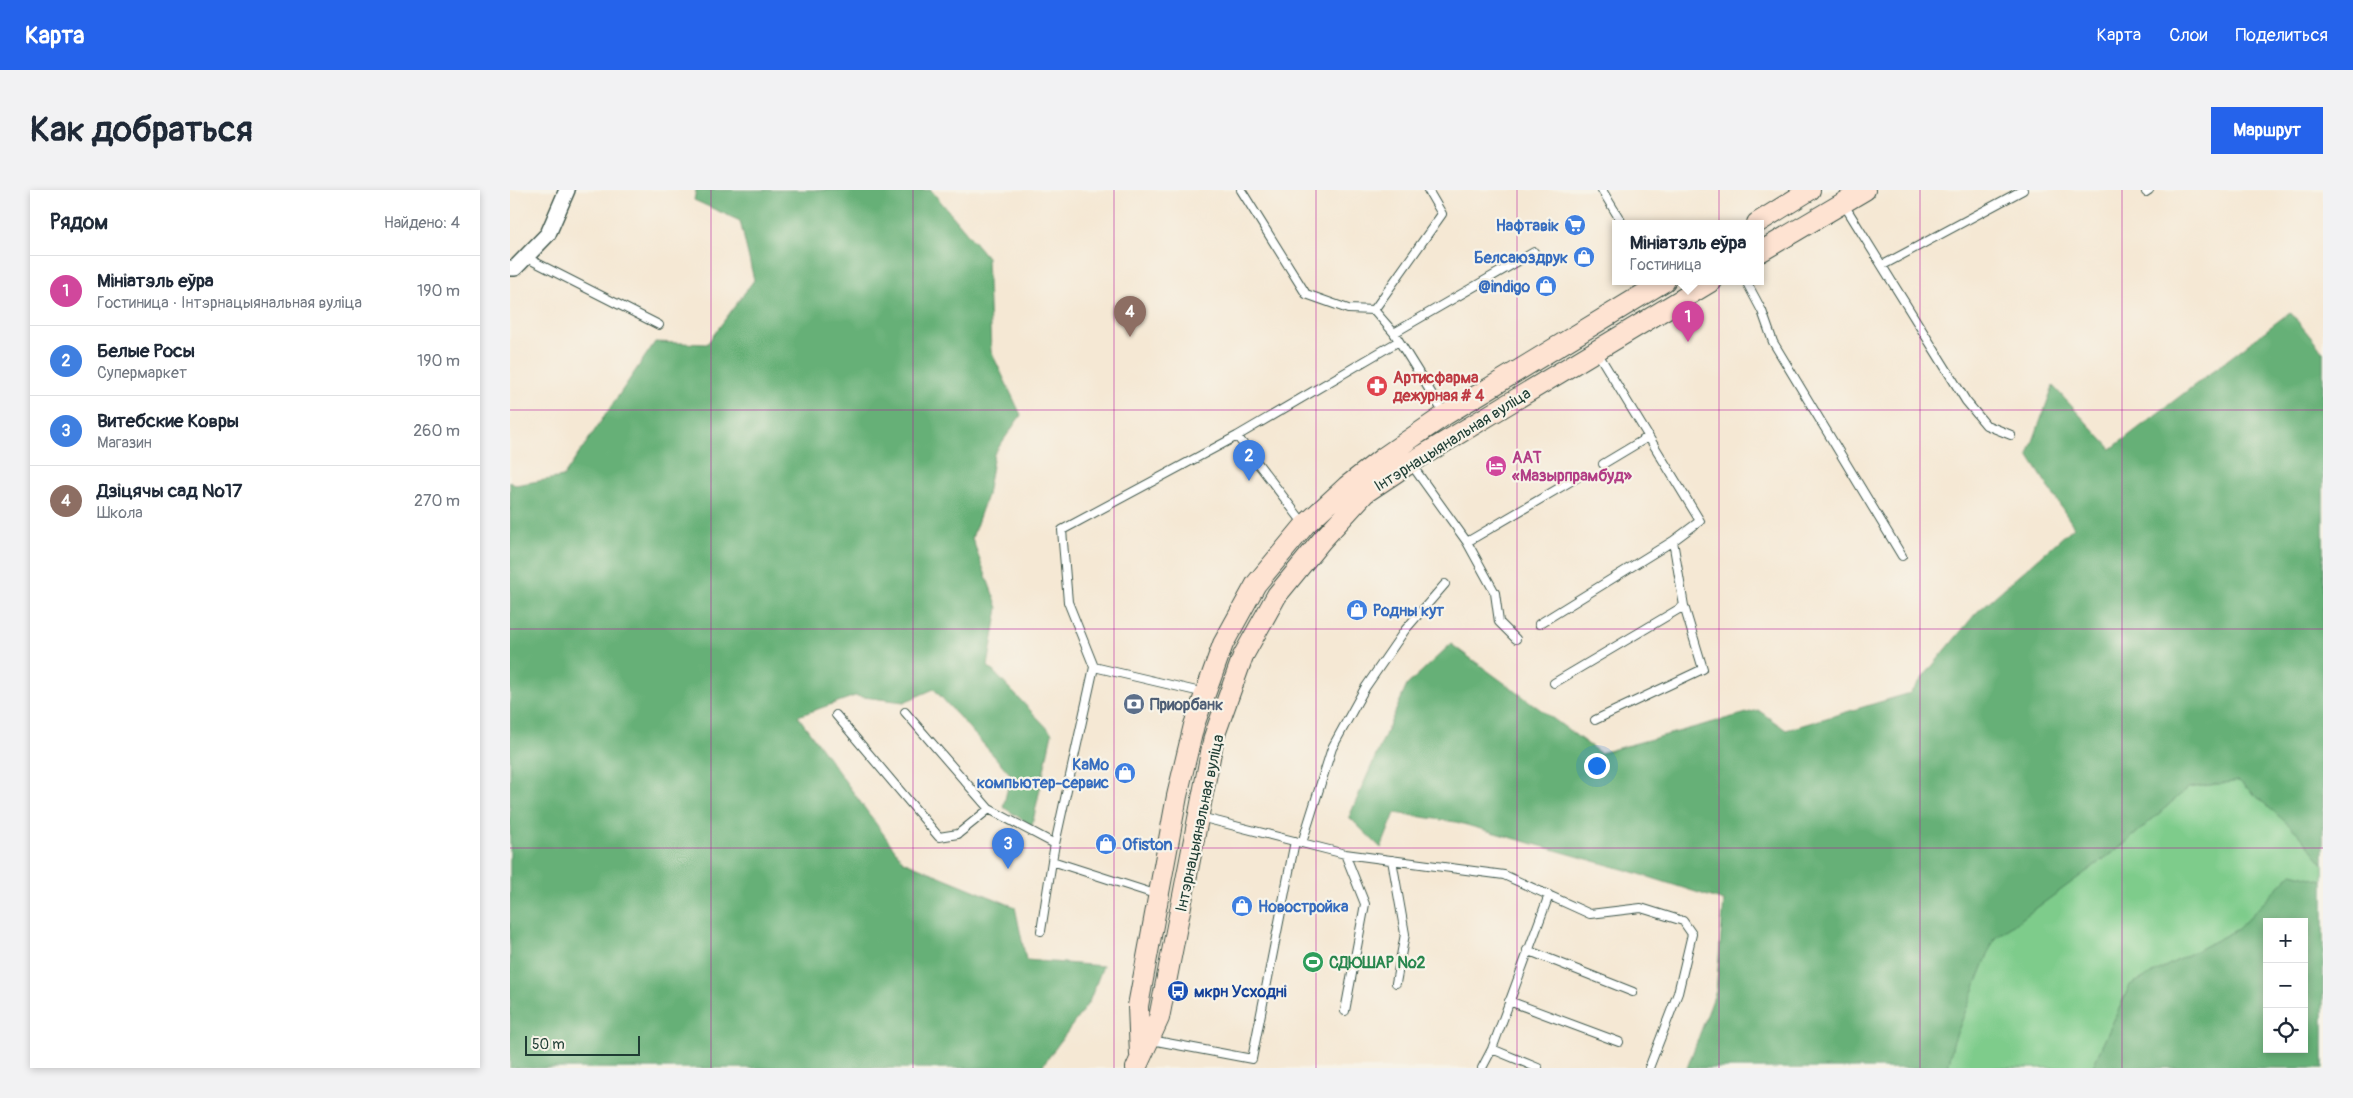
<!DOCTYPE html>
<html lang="ru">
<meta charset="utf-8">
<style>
:root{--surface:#fff;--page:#f2f2f3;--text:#1f2937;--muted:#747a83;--line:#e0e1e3;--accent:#2563eb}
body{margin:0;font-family:Pangolin,sans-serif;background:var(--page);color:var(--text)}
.controls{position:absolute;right:15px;bottom:15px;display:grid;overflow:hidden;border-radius:0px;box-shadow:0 2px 8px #0003}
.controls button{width:45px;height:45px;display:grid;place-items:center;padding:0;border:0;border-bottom:1px solid var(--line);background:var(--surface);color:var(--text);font:25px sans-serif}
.scale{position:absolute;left:15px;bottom:12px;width:115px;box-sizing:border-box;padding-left:5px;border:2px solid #1f3d34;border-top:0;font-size:14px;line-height:18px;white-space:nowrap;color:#1f3d34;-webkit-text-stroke:4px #f7f3e8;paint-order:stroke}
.you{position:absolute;left:1086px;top:575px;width:18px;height:18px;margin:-12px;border:4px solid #fff;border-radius:50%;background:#1a73e8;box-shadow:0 0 0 8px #1a73e833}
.badge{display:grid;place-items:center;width:32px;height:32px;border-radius:50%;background:var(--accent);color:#fff;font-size:16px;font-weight:700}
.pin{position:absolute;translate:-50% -41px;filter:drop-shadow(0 1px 2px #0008)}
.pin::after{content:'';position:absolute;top:26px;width:18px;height:15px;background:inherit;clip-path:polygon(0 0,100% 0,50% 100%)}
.popup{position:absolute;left:1102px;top:30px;width:152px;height:65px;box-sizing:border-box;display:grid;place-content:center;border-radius:0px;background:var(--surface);filter:drop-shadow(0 1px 4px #0005);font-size:16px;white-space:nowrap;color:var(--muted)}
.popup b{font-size:19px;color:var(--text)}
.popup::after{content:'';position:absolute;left:50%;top:100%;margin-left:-10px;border:10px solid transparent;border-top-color:var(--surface)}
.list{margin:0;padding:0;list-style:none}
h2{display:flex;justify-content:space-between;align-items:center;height:65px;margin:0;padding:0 20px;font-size:21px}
h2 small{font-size:16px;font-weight:400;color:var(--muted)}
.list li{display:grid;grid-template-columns:32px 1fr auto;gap:15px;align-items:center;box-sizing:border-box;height:70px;padding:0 20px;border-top:1px solid var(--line)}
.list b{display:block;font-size:19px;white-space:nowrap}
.list p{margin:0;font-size:16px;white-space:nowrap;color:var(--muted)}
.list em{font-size:16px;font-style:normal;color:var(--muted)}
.icon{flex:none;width:28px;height:28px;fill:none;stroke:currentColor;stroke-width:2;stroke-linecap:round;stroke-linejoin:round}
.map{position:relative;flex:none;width:1813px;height:878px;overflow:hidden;border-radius:0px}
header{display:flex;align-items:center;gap:30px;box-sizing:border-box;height:70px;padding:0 25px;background:var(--accent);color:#fff}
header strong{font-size:24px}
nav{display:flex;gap:28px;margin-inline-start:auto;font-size:18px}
.intro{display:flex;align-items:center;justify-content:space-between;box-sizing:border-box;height:120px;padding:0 30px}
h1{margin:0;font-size:35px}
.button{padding:12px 22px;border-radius:0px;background:var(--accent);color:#fff;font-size:18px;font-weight:700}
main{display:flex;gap:30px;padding:0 30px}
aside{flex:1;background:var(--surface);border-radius:0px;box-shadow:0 2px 8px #0003}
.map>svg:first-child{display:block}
.green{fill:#7ecc8b;stroke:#4e8460}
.forest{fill:#66b077;stroke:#427656;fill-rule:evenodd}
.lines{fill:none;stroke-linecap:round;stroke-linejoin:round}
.service-casing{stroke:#3f574c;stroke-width:10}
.minor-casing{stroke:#3f574c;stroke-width:18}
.secondary-casing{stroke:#3f574c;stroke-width:22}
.service{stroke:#fff;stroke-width:8}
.minor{stroke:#fff;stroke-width:15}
.secondary{stroke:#fee3d2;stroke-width:20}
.grid{fill:none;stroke:#b5179e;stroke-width:1;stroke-opacity:0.55}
.labels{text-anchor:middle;stroke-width:4.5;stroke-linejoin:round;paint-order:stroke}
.shop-label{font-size:16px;font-weight:bold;fill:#366cbe;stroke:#f7f3e8;text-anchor:end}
.health-label{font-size:16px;font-weight:bold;fill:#be3a42;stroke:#f7f3e8;text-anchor:start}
.street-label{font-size:16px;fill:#1f3d34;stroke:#f7f3e8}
.hotel-label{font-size:16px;font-weight:bold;fill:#b23c85;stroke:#f7f3e8;text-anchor:start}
.service-label{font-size:16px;font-weight:bold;fill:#4e5e75;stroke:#f7f3e8;text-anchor:start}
.leisure-label{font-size:16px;font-weight:bold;fill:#27864d;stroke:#f7f3e8;text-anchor:start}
.transit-label{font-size:16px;font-weight:bold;fill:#164399;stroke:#f7f3e8;text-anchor:start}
</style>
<header>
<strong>Карта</strong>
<nav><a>Карта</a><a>Слои</a><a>Поделиться</a></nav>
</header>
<div class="intro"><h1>Как добраться</h1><a class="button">Маршрут</a></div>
<main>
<aside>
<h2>Рядом<small>Найдено: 4</small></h2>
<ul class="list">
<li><span class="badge" style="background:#d1479c">1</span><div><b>Мініатэль еўра</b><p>Гостиница · Інтэрнацыянальная вуліца</p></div><em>190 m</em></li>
<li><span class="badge" style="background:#3f7fe0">2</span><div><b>Белые Росы</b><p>Супермаркет</p></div><em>190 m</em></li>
<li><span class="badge" style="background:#3f7fe0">3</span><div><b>Витебские Ковры</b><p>Магазин</p></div><em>260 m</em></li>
<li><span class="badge" style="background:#8d6e63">4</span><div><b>Дзіцячы сад №17</b><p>Школа</p></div><em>270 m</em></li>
</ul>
</aside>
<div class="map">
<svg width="1813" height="878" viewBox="0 0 1813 878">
<rect width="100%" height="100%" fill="#f7f3e8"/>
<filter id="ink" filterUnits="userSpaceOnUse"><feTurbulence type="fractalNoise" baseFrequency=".02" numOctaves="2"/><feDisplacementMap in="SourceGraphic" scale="10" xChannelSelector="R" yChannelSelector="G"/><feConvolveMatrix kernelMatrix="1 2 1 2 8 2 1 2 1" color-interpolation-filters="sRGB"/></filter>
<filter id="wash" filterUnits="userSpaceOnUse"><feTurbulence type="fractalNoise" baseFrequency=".0096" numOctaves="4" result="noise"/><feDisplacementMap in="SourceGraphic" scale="20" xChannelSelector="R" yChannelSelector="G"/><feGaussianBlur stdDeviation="1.12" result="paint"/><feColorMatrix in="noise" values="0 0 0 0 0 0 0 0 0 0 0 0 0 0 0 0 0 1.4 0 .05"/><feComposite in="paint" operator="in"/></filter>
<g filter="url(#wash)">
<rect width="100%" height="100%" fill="#f5e8d4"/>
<path class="green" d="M 1729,591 L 1788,643 L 1813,674 L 1813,691 L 1782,683 L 1728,739 L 1620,795 L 1582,878 L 1438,878 L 1443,853 L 1484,749 L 1614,654 L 1678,598 Z"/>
<path class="forest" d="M 186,0 L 421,0 L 477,67 L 481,161 L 511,225 L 484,264 L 477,305 L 462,348 L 488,418 L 478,476 L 542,543 L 522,636 L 493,617 L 501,585 L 424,499 L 394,512 L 345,506 L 288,526 L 393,671 L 505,717 L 516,770 L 593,776 L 579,812 L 531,878 L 0,878 L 0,292 L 5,295 L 53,287 L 145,152 L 197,154 L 244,90 L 230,31 L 184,10 Z
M 1780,122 L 1813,162 L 1813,674 L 1788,643 L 1729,591 L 1678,598 L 1614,654 L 1484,749 L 1443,853 L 1438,878 L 1177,878 L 1206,801 L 1214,711 L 1123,682 L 946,632 L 885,623 L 871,658 L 839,627 L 897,495 L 941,454 L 1090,563 L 1248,520 L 1276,540 L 1400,503 L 1466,423 L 1564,337 L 1518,265 L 1543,196 L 1601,259 Z
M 1782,683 L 1813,691 L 1813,878 L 1582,878 L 1620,795 L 1728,739 ZM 1757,732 L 1794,732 L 1794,859 L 1757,859 Z"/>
</g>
<g filter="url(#ink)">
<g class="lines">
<g class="service-casing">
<path id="service" d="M 731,0 L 796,104 L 838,119 L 864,120 L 932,24 L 918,0
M 1092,0 L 1112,33
M 1636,2 L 1639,0
M 1333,13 L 1456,211 L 1476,235 L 1501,245
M 15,67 L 149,135
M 1373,75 L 1513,0
M 1236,91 L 1252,121 L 1263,152 L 1392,366
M 864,120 L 884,143 L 935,225
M 884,143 L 1024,62
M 727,246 L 794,334
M 901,274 L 957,352 L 985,403 L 989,432 L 1006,449
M 1093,274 L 1138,247
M 957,352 L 1068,287
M 1029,434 L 1163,351
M 584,477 L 695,503
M 1044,493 L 1174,416 L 1163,351 L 1190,331 L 1087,162
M 395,522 L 479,619 L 545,654 L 542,671 L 648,705
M 326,525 L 429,647 L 448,644 L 479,619
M 1085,530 L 1193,479 L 1174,416
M 690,627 L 835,664 L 994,685 L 1080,724 L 1131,718 L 1173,731 L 1182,744 L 1168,803 L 1139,878
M 792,653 L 822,558 L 855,498 L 895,440 L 935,394
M 545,654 L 584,477 L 558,412 L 552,340 L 727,246 L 889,151
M 835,664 L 855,714 L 835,821
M 882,670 L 895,744 L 886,793
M 531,741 L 542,671
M 1017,760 L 1123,802
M 999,811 L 1109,852
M 641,850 L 742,869 L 785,651
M 982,859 L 1028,878
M 972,878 L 982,859 L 1039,705"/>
</g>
<g class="minor-casing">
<path id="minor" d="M 0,78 L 5,78 L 38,44 L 57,0"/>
</g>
<g class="secondary-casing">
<path id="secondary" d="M 1247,33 L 1300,0
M 1250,62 L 1355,0
M 630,865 L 628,816 L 667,606 L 684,535 L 713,454 L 746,394 L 795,335 L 837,296 L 874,267 L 935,225 L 1155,91
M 626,878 L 649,828 L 704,547 L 733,466 L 767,405 L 812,350 L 855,303 L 900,273 L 1202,91"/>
</g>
<use href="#service" class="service"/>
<use href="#minor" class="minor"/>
<use href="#secondary" class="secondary"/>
</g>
</g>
<path class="grid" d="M 201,0 L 201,878M 403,0 L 403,878M 604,0 L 604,878M 806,0 L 806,878M 1007,0 L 1007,878M 1209,0 L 1209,878M 1410,0 L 1410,878M 1612,0 L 1612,878M 0,220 L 1813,220M 0,439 L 1813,439M 0,658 L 1813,658"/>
<defs>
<g id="supermarket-disc" transform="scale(1.125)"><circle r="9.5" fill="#3f7fe0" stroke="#f7f3e8"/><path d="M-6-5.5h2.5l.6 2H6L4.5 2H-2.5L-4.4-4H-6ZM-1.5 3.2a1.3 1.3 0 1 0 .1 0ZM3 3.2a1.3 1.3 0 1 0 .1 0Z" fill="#fff"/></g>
<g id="shop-disc" transform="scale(1.125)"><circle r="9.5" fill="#3f7fe0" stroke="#f7f3e8"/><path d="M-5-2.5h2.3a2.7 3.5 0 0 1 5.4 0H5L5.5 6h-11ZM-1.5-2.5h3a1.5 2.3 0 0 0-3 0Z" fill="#fff"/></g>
<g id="pharmacy-disc" transform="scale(1.125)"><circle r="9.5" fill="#e0444e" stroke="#f7f3e8"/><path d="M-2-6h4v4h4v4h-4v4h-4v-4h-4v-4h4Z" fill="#fff"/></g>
<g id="hotel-disc" transform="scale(1.125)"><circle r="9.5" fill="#d1479c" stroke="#f7f3e8"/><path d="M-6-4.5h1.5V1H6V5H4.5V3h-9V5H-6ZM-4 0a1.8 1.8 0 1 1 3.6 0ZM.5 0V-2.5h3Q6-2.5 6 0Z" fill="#fff"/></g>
<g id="bank-disc" transform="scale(1.125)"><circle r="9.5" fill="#5c6f8a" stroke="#f7f3e8"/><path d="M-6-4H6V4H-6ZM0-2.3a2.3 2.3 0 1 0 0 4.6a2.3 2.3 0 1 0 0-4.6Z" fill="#fff"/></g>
<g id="stadium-disc" transform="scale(1.125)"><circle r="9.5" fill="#2e9e5b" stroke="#f7f3e8"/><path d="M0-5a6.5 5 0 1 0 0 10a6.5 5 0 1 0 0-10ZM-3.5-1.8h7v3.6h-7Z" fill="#fff"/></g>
<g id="bus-disc" transform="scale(1.125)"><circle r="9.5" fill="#1a4fb4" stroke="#f7f3e8"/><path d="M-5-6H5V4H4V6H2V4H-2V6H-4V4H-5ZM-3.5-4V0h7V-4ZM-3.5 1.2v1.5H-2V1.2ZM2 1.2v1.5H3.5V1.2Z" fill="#fff"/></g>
</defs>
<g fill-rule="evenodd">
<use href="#supermarket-disc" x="1065" y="35"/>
<use href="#shop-disc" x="1074" y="67"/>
<use href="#shop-disc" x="1036" y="96"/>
<use href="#pharmacy-disc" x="867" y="196"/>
<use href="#hotel-disc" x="986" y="276"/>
<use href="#shop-disc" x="847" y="420"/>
<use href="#bank-disc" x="624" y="514"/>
<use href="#shop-disc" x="615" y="583"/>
<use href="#shop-disc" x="596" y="654"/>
<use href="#shop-disc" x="732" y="716"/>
<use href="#stadium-disc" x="803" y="772"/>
<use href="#bus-disc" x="668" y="801"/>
</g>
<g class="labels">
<g class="shop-label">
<text x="1049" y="41">Нафтавік</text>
<text x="1058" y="73">Белсаюздрук</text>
<text x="1020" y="102">@indigo</text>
<text x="863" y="426" text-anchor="start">Родны кут</text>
<text x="599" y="580">КаМо<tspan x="599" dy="18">компьютер-сервис</tspan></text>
<text x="612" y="660" text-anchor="start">Ofiston</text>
<text x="748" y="722" text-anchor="start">Новостройка</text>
</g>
<g class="health-label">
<text x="883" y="193">Артисфарма<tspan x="883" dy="18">дежурная # 4</tspan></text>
</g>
<g class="street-label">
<text transform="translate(942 249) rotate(-32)" y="6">Інтэрнацыянальная вуліца</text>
<text transform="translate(689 633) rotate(-78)" y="6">Інтэрнацыянальная вуліца</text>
</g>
<g class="hotel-label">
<text x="1002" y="273">ААТ<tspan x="1002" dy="18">«Мазырпрамбуд»</tspan></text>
</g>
<g class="service-label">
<text x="640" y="520">Приорбанк</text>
</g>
<g class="leisure-label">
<text x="819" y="778">СДЮШАР №2</text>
</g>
<g class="transit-label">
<text x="684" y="807">мкрн Усходні</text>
</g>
</g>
</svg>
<div class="controls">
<button>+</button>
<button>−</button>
<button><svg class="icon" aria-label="locate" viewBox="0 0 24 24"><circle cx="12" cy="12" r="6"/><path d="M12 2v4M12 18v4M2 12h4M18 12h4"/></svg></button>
</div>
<div class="scale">50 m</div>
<div class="you"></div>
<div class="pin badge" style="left:1178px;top:152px;background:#d1479c">1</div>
<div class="popup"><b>Мініатэль еўра</b>Гостиница</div>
<div class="pin badge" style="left:739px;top:291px;background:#3f7fe0">2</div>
<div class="pin badge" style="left:498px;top:679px;background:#3f7fe0">3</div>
<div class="pin badge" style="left:620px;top:147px;background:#8d6e63">4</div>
</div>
</main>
